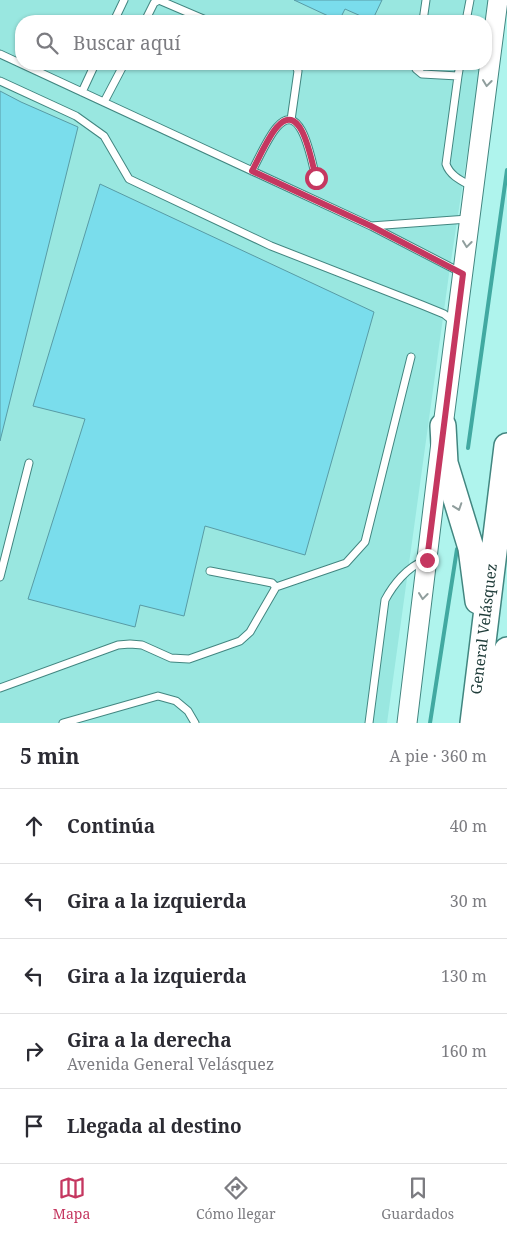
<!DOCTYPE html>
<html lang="es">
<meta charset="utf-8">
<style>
:root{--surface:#fff;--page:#f2f2f3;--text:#2b2b33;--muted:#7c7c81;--line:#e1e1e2;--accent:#c53760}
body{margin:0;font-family:"Noto Serif",serif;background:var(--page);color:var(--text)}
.stop{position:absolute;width:15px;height:15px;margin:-11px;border:4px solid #c53760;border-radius:50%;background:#fff}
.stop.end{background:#c53760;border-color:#fff;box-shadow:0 1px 5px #0008}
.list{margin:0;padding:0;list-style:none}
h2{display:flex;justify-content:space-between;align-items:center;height:65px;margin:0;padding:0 20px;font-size:21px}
h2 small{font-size:16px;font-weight:400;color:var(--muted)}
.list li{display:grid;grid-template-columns:32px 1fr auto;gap:15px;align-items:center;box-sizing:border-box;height:75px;padding:0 20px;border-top:1px solid var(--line)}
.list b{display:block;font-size:19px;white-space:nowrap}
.list p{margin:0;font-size:16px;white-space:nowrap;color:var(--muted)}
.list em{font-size:16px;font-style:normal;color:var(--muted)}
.icon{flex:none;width:28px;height:28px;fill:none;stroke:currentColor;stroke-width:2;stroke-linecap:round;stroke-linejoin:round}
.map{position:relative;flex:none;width:507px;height:723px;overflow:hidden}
.search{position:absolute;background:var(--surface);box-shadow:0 1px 4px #0004;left:15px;right:15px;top:15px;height:55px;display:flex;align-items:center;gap:12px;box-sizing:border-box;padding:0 18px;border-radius:20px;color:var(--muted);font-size:19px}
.sheet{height:440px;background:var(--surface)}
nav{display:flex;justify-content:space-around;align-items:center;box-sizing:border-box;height:70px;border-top:1px solid var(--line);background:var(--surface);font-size:14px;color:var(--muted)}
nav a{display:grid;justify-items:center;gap:2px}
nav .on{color:var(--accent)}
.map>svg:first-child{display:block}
.built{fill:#99e7e0}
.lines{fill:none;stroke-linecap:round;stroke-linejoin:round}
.stream{stroke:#41a9a1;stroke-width:4}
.building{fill:#7addec;stroke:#589ba5}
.service-casing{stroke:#428680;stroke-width:9}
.secondary-casing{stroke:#428680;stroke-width:21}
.motorway-casing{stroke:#428680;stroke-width:28}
.service{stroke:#fff;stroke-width:7}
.secondary{stroke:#fff;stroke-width:19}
.motorway{stroke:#fff;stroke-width:25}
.oneway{stroke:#909e9d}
.route{stroke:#c53760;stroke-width:6}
.labels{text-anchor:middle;stroke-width:4;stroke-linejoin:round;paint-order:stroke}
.street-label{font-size:15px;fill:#213e3b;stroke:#fff}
</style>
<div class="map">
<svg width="507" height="723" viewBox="0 0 507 723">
<rect width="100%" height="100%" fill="#aff4ed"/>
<path class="built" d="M 0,0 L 491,0 L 486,31 L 486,21 L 21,21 L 21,64 L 481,64 L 449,274 L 387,723 L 0,723 Z"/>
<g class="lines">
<path class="stream" d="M 468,448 L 507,170
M 430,723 L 457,549"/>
</g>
<path class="building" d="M 294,0 L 382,0 L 372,21 L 345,9 L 339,21 Z
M 0,91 L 21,102 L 78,127 L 0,441 Z
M 100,184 L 374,312 L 305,555 L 205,526 L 184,616 L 140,605 L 135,627 L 28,599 L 85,419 L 33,406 Z"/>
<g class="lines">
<g class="service-casing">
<path id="service" d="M 114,21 L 124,0
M 145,21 L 154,3 L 159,0 L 208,21
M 423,21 L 426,0
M 466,21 L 470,0
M 0,54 L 371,226 L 460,272
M 416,64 L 416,69 L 422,74 L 458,76 L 446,164 C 450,176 462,181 473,187
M 458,76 L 460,64
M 0,81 L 76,116 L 104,136 L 129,179 L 271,246 L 422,305 L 444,314 L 454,322
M 82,92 L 95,64
M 104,102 L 124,64
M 291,120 L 298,71 L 295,64
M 252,171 C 259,158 268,137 277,127 C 302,98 312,164 316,178
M 371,226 L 468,219
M 210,571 L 272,583 L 276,587
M 0,577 L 29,463
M 0,688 L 118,645 L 130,644 L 142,645 L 171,658 L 189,659 L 240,641 L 250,632 L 276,587 L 346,563 L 365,542 L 411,357
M 63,723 L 158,696 L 176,701 L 188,711 L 195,723
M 369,723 L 385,600 C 393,585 407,567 424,561"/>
</g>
<g class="secondary-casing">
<path id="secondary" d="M 407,723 L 443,426 L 498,0"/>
</g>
<g class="motorway-casing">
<path id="motorway" d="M 443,426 L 445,463 L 471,548 L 478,601
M 473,723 L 507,446
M 498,723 L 507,650"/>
</g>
<use href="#service" class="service"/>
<use href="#secondary" class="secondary"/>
<use href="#motorway" class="motorway"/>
</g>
<defs><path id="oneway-chevron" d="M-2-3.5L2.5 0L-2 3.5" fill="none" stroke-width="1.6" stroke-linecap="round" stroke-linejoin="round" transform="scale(1.25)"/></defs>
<g class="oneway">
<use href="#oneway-chevron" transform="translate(487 83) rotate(97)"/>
<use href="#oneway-chevron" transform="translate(467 244) rotate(97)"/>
<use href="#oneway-chevron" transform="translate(458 507) rotate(71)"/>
<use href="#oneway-chevron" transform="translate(423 596) rotate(97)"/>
</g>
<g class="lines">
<path class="route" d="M 316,178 C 312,164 302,98 277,127 C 268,137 259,158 252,171 L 371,226 L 463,274 L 427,560"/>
</g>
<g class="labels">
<g class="street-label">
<text transform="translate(484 629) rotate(-83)" y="5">General Velásquez</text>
</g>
</g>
</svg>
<div class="stop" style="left:316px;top:178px"></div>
<div class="stop end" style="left:427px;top:560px"></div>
<div class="search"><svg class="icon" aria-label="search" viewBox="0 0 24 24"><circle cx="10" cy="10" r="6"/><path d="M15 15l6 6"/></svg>Buscar aquí</div>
</div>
<section class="sheet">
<h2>5 min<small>A pie · 360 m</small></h2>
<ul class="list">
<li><svg class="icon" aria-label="ahead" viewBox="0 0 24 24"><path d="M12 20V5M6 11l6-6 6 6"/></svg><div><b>Continúa</b></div><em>40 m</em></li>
<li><svg class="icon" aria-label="left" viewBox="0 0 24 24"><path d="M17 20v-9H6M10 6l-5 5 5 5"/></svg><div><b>Gira a la izquierda</b></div><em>30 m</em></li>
<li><svg class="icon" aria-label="left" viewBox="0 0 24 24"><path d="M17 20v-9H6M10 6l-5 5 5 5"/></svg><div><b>Gira a la izquierda</b></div><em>130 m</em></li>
<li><svg class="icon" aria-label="right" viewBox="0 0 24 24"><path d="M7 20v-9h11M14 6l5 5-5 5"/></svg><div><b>Gira a la derecha</b><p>Avenida General Velásquez</p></div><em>160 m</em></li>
<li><svg class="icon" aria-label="arrive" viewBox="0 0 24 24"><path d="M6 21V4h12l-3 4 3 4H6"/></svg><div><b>Llegada al destino</b></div></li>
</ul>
</section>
<nav>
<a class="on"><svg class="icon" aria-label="map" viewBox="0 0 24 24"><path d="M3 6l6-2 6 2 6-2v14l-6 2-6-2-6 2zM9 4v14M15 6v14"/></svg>Mapa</a>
<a><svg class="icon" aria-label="directions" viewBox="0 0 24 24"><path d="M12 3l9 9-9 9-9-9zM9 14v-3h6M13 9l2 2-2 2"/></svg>Cómo llegar</a>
<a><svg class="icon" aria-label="saved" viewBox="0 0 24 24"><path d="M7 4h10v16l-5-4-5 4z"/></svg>Guardados</a>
</nav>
